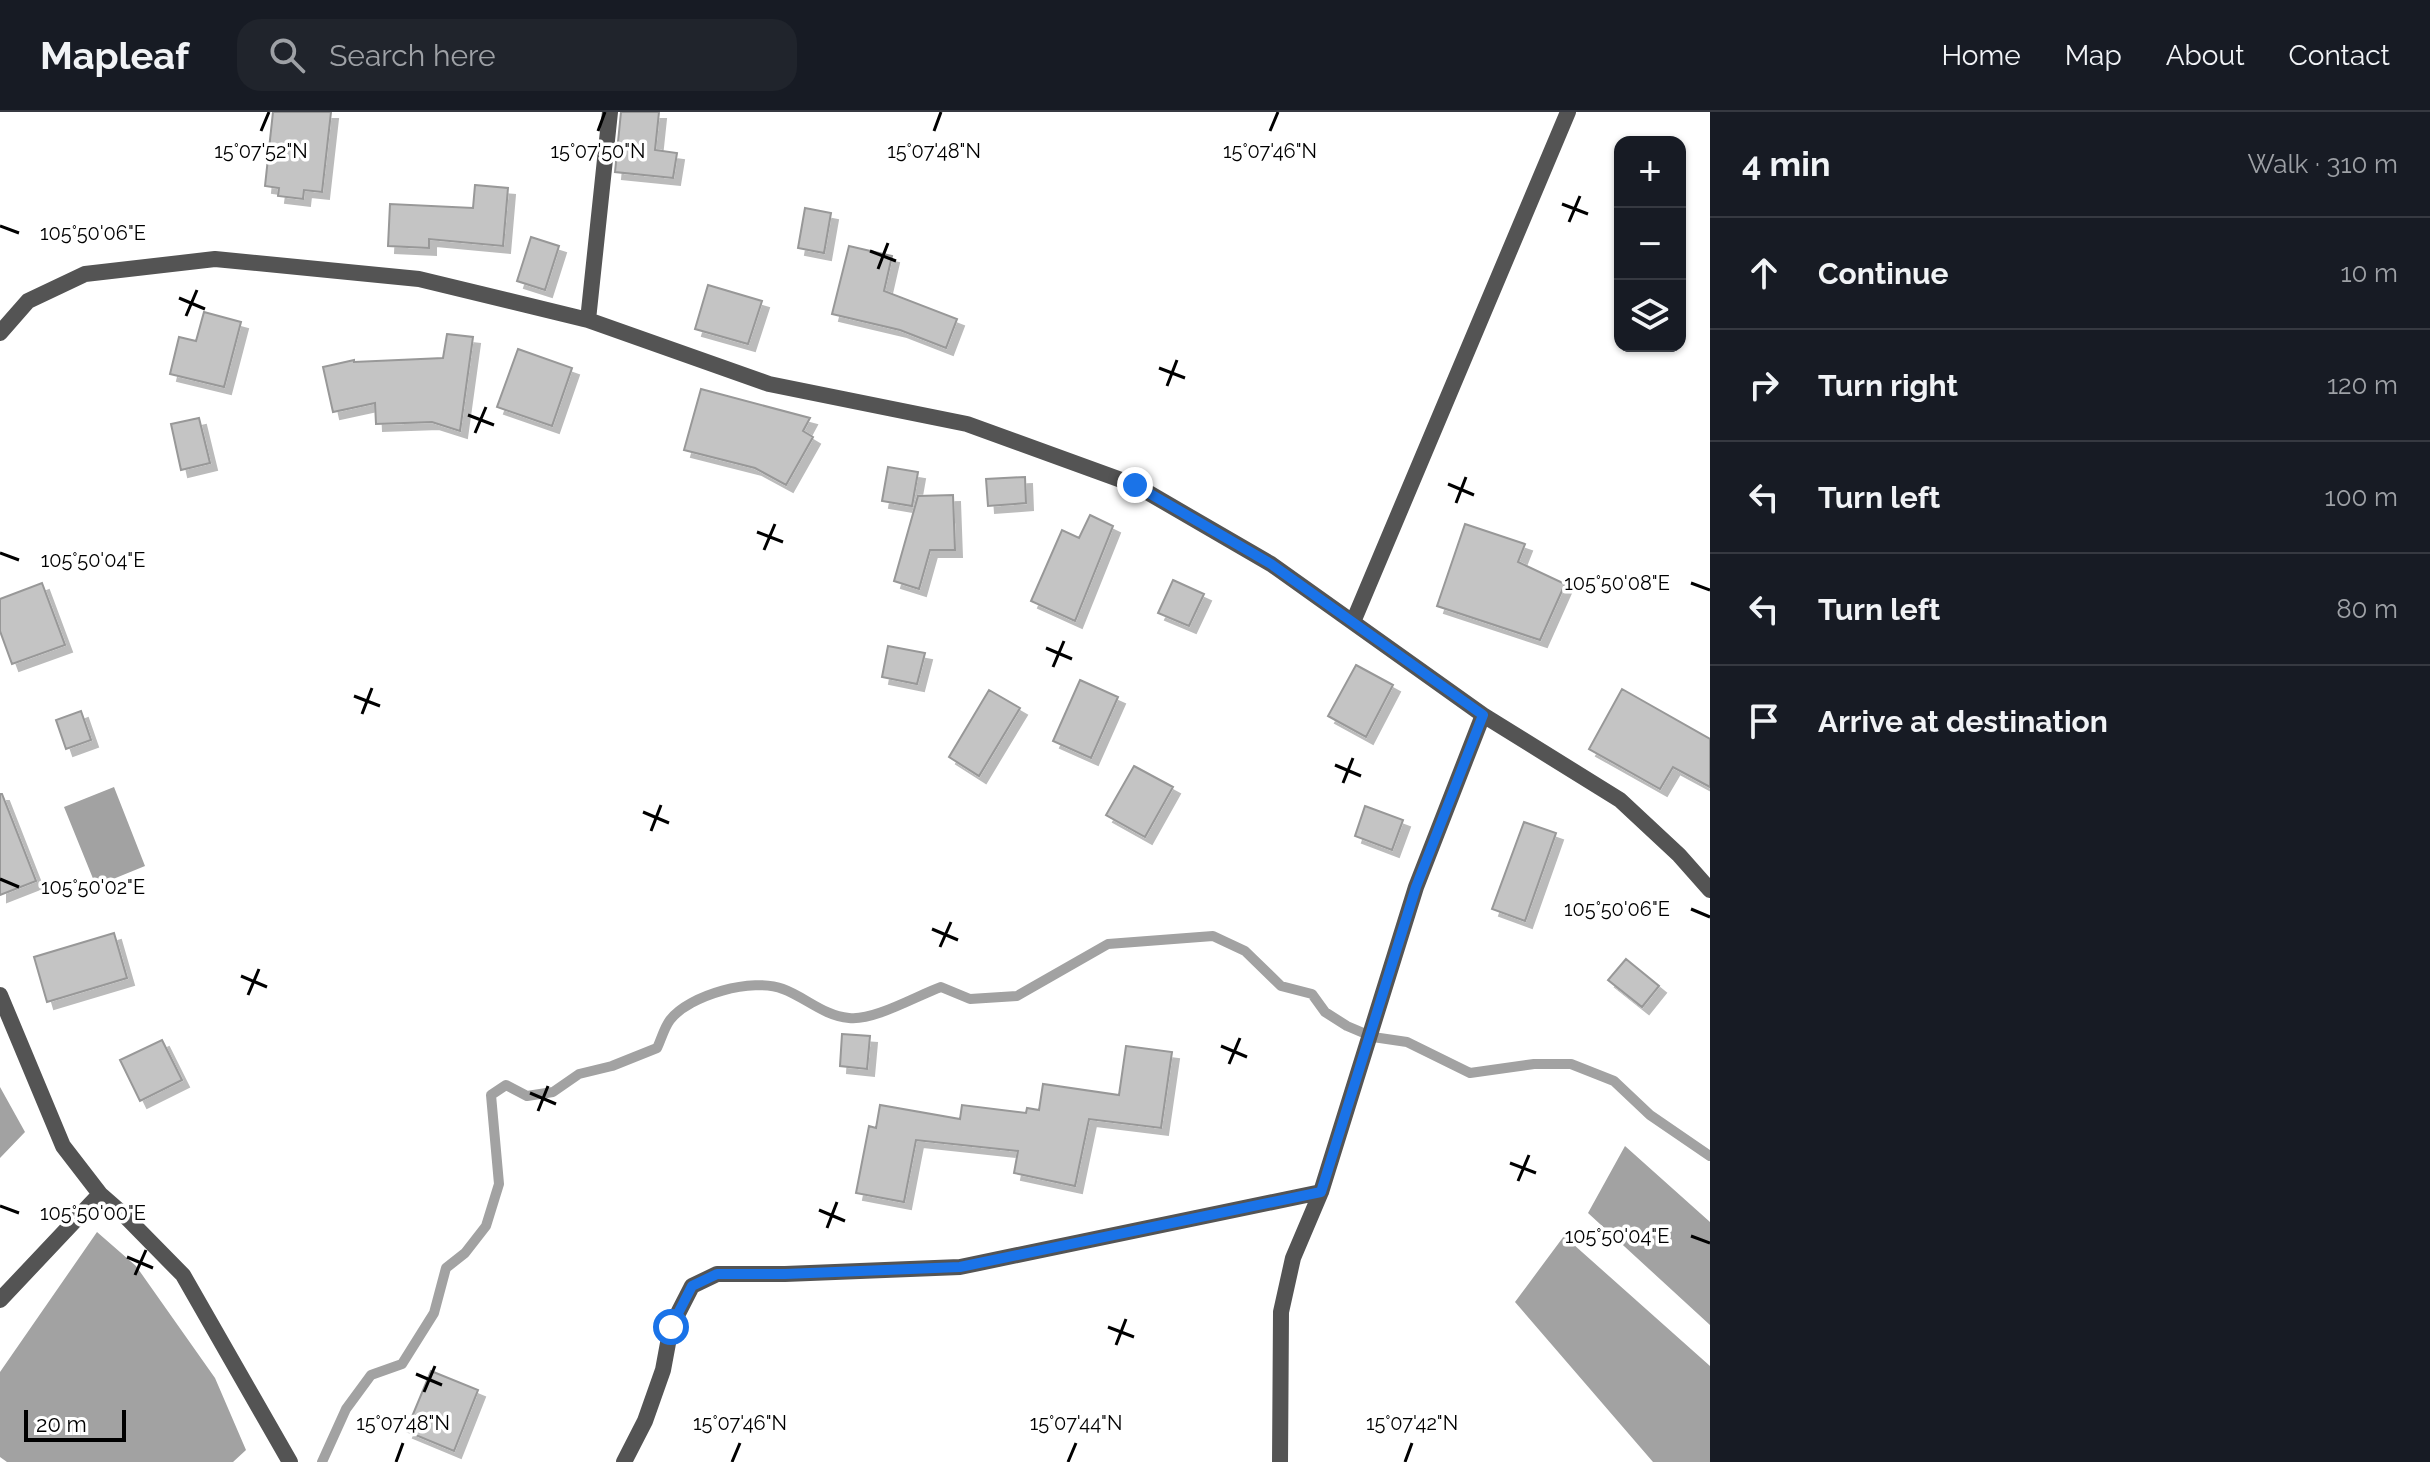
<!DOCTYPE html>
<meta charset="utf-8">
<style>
:root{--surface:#171b24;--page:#20242c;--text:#f1f3f6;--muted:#9ea1a6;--line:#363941}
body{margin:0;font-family:Raleway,sans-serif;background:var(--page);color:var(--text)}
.controls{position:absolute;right:24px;top:24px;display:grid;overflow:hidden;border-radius:16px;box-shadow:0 2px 6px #0004}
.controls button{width:72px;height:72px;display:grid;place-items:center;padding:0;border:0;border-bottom:2px solid var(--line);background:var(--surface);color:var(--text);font:40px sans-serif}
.scale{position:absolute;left:24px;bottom:20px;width:102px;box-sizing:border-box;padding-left:8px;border:4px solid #000;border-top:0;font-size:22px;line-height:28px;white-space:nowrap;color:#000;-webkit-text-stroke:6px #fff;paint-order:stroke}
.stop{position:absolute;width:24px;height:24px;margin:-18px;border:6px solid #1a73e8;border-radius:50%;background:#fff}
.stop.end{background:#1a73e8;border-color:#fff;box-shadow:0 2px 8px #0008}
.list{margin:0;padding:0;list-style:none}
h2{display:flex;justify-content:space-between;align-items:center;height:104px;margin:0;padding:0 32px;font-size:34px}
h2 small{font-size:26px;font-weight:400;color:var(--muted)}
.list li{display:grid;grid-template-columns:52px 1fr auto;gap:24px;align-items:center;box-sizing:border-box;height:112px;padding:0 32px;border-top:2px solid var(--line)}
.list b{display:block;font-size:30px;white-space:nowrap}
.list em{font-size:26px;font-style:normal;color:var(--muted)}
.icon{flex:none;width:44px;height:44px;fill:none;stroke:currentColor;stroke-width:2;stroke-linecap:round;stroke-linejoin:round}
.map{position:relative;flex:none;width:1710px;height:1350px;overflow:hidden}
header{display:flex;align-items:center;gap:48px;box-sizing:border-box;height:112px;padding:0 40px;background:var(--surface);border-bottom:2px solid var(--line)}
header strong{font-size:38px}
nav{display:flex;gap:44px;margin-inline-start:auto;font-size:28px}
.search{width:560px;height:72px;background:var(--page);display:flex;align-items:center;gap:20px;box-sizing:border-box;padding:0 28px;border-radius:24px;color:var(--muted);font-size:30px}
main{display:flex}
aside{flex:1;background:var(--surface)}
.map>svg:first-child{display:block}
.water{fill:#a2a2a2}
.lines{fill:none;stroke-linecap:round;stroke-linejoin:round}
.stream{stroke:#a2a2a2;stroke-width:10}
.building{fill:#c4c4c4;stroke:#989898;stroke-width:2;filter:url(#shadow)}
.minor{stroke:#545454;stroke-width:16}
.route{stroke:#1a73e8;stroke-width:10}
.ticks{fill:none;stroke:#000;stroke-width:3}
.ticks-label{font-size:20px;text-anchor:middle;fill:#000;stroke:#fff;stroke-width:7;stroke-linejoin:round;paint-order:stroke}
</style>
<header>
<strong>Mapleaf</strong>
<div class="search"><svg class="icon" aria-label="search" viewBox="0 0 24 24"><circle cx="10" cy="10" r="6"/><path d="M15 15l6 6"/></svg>Search here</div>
<nav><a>Home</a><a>Map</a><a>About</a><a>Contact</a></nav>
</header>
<main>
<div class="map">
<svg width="1710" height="1350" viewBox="0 0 1710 1350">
<defs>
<filter id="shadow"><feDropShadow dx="7" dy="7" stdDeviation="0" flood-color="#0004"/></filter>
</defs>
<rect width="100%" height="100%" fill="#fff"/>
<path class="water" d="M 114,675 L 145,754 L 96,774 L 64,695 Z
M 0,975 L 25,1020 L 0,1046 Z
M 1625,1034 L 1710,1110 L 1710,1213 L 1588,1101 Z
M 97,1120 L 136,1154 L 215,1266 L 246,1338 L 233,1350 L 7,1350 L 0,1345 L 0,1260 Z
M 1564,1124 L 1710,1254 L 1710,1350 L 1653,1350 L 1515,1190 Z"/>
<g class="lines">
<path class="stream" d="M 322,1350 L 346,1297 L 371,1263 L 402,1252 L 434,1201 L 446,1156 L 465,1141 L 486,1114 L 499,1072 L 491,983 L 506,973 L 527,984 L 553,980 L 579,962 L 612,954 L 657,936 C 661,928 664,916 670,908 C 689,883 753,865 783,877 C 805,885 824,904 849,906 C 874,909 916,884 941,875 L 970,887 L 1017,884 L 1108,832 L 1213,824 L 1245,839 L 1281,874 L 1312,882 L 1325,900 L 1347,914 L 1373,925 L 1407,930 L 1470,961 L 1534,952 L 1571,952 L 1614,969 L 1650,1003 L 1710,1044"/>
</g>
<path class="building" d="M 273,0 L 331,0 L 322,80 L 304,78 L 303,87 L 278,84 L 279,76 L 265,74 Z
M 621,0 L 659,0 L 655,38 L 677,41 L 673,66 L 615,60 Z
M 475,73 L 508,76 L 503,134 L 429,127 L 429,136 L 388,134 L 390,92 L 473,96 Z
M 805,96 L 831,101 L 824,141 L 798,136 Z
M 531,125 L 559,134 L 545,178 L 517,169 Z
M 849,134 L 892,144 L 884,179 L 957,207 L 946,236 L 900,218 L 832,202 Z
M 708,173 L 762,189 L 748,232 L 695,217 Z
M 204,200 L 241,210 L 224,275 L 170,262 L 179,225 L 196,229 Z
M 447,222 L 473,225 L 460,319 L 432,310 L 376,312 L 375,291 L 333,300 L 323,255 L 354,248 L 354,250 L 443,246 Z
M 518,237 L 572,256 L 552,314 L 497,295 Z
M 701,277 L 810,306 L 803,319 L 813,325 L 786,373 L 755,356 L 684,338 Z
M 199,306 L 210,351 L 181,358 L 171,312 Z
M 888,355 L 918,360 L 912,394 L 882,389 Z
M 1025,365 L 1026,391 L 988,394 L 986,367 Z
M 953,383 L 955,438 L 930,438 L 919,477 L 894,469 L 918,384 Z
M 1090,403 L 1113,414 L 1075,509 L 1031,489 L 1062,418 L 1079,426 Z
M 1465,412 L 1525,432 L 1518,450 L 1565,472 L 1540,528 L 1437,494 Z
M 1173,468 L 1204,482 L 1189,514 L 1158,501 Z
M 42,471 L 65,533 L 12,552 L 0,519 L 0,487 Z
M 888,534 L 925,541 L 917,572 L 882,565 Z
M 1356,553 L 1393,573 L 1366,625 L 1328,604 Z
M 1080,568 L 1118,585 L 1091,646 L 1053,629 Z
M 1622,577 L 1710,627 L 1710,675 L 1673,655 L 1660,677 L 1589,637 Z
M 989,578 L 1020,596 L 979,664 L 949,645 Z
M 81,599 L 91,628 L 66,637 L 56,608 Z
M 1134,654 L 1173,675 L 1145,725 L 1106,703 Z
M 0,682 L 2,682 L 36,769 L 0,783 Z
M 1365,694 L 1403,708 L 1392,738 L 1355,724 Z
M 1524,710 L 1556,721 L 1525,809 L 1492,797 Z
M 114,821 L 127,866 L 47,890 L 34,845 Z
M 1626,847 L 1659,874 L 1642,895 L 1608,868 Z
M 842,922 L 870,924 L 867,957 L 840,954 Z
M 162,928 L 182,968 L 140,989 L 120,948 Z
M 1126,934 L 1172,940 L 1161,1016 L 1089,1007 L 1075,1074 L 1014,1061 L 1018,1039 L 916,1028 L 904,1090 L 856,1081 L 869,1014 L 876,1016 L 880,993 L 960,1007 L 962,993 L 1026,1001 L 1027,996 L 1039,998 L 1043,972 L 1119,983 Z
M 431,1259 L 478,1278 L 454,1339 L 406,1319 Z"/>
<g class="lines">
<path class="minor" d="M 588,208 L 610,0
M 0,221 L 28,189 L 85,162 L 215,147 L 419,167 L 588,208 L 769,272 L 967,312 L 1135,373 L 1271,452 L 1483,603 L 1416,775 L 1321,1080 L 1293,1146 L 1281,1200 L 1280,1350
M 1353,510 L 1568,0
M 1483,603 L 1620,688 L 1679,743 L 1710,778
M 0,883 L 63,1034 L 100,1082 L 124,1103 L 183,1163 L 290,1350
M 0,1188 L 100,1082
M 624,1350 L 645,1309 L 663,1258 L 671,1215 L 692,1174 L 717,1162 L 785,1162 L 960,1155 L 1321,1080"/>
</g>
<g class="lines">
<path class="route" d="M 671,1215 L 692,1174 L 717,1162 L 785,1162 L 960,1155 L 1321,1080 L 1416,775 L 1483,603 L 1271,452 L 1135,373"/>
</g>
<path class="ticks" d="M 261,19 L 269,0M 598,19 L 605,0M 934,19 L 941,0M 1270,19 L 1278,0M 1562,92 L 1588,102M 1569,110 L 1580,84M 0,114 L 19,121M 870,139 L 896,149M 878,157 L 888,131M 179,186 L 205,197M 186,204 L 197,178M 1159,256 L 1185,266M 1167,274 L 1177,248M 468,303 L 494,313M 475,321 L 486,295M 1448,372 L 1474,383M 1456,391 L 1466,365M 757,420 L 783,430M 764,438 L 775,412M 0,441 L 19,448M 1691,471 L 1710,478M 1046,536 L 1072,547M 1053,555 L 1064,529M 354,584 L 380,594M 362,602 L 372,576M 1335,653 L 1361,664M 1343,671 L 1353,646M 643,700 L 669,711M 651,719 L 661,693M 0,767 L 19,775M 1691,797 L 1710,805M 932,817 L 958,828M 940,835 L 951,810M 241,864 L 267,875M 248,883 L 259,857M 1221,934 L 1247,945M 1229,952 L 1240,926M 530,981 L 556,992M 538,999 L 548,974M 1510,1051 L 1536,1061M 1518,1069 L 1529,1043M 0,1094 L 19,1101M 819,1098 L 845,1109M 827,1116 L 837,1090M 1691,1124 L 1710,1131M 127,1145 L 153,1156M 135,1163 L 146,1138M 1108,1215 L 1134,1225M 1116,1233 L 1126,1207M 416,1262 L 442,1273M 424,1280 L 435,1254M 396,1350 L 403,1331M 732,1350 L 740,1331M 1068,1350 L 1076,1331M 1405,1350 L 1412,1331"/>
<g class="ticks-label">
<text x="261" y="46">15°07'52"N</text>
<text x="598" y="46">15°07'50"N</text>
<text x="934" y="46">15°07'48"N</text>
<text x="1270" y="46">15°07'46"N</text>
<text x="93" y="128">105°50'06"E</text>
<text x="93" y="455">105°50'04"E</text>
<text x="1617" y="478">105°50'08"E</text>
<text x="93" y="782">105°50'02"E</text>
<text x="1617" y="804">105°50'06"E</text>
<text x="93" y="1108">105°50'00"E</text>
<text x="1617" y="1131">105°50'04"E</text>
<text x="403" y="1318">15°07'48"N</text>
<text x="740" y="1318">15°07'46"N</text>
<text x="1076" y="1318">15°07'44"N</text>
<text x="1412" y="1318">15°07'42"N</text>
</g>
</svg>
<div class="controls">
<button>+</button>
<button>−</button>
<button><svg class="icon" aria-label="layers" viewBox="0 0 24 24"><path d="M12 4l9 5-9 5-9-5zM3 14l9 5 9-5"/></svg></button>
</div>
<div class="scale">20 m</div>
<div class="stop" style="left:671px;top:1215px"></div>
<div class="stop end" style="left:1135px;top:373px"></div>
</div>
<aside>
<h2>4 min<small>Walk · 310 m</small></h2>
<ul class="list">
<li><svg class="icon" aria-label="ahead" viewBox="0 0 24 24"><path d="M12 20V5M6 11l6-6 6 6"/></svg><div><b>Continue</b></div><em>10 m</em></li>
<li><svg class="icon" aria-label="right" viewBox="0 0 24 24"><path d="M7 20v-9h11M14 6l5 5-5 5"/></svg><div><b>Turn right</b></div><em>120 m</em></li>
<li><svg class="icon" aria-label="left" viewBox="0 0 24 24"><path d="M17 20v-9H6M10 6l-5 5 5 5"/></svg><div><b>Turn left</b></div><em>100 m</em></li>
<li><svg class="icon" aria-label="left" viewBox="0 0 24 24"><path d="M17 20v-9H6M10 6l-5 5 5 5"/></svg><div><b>Turn left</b></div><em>80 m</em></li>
<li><svg class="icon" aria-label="arrive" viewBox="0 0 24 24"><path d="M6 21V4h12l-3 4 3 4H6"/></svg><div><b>Arrive at destination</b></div></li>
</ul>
</aside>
</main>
